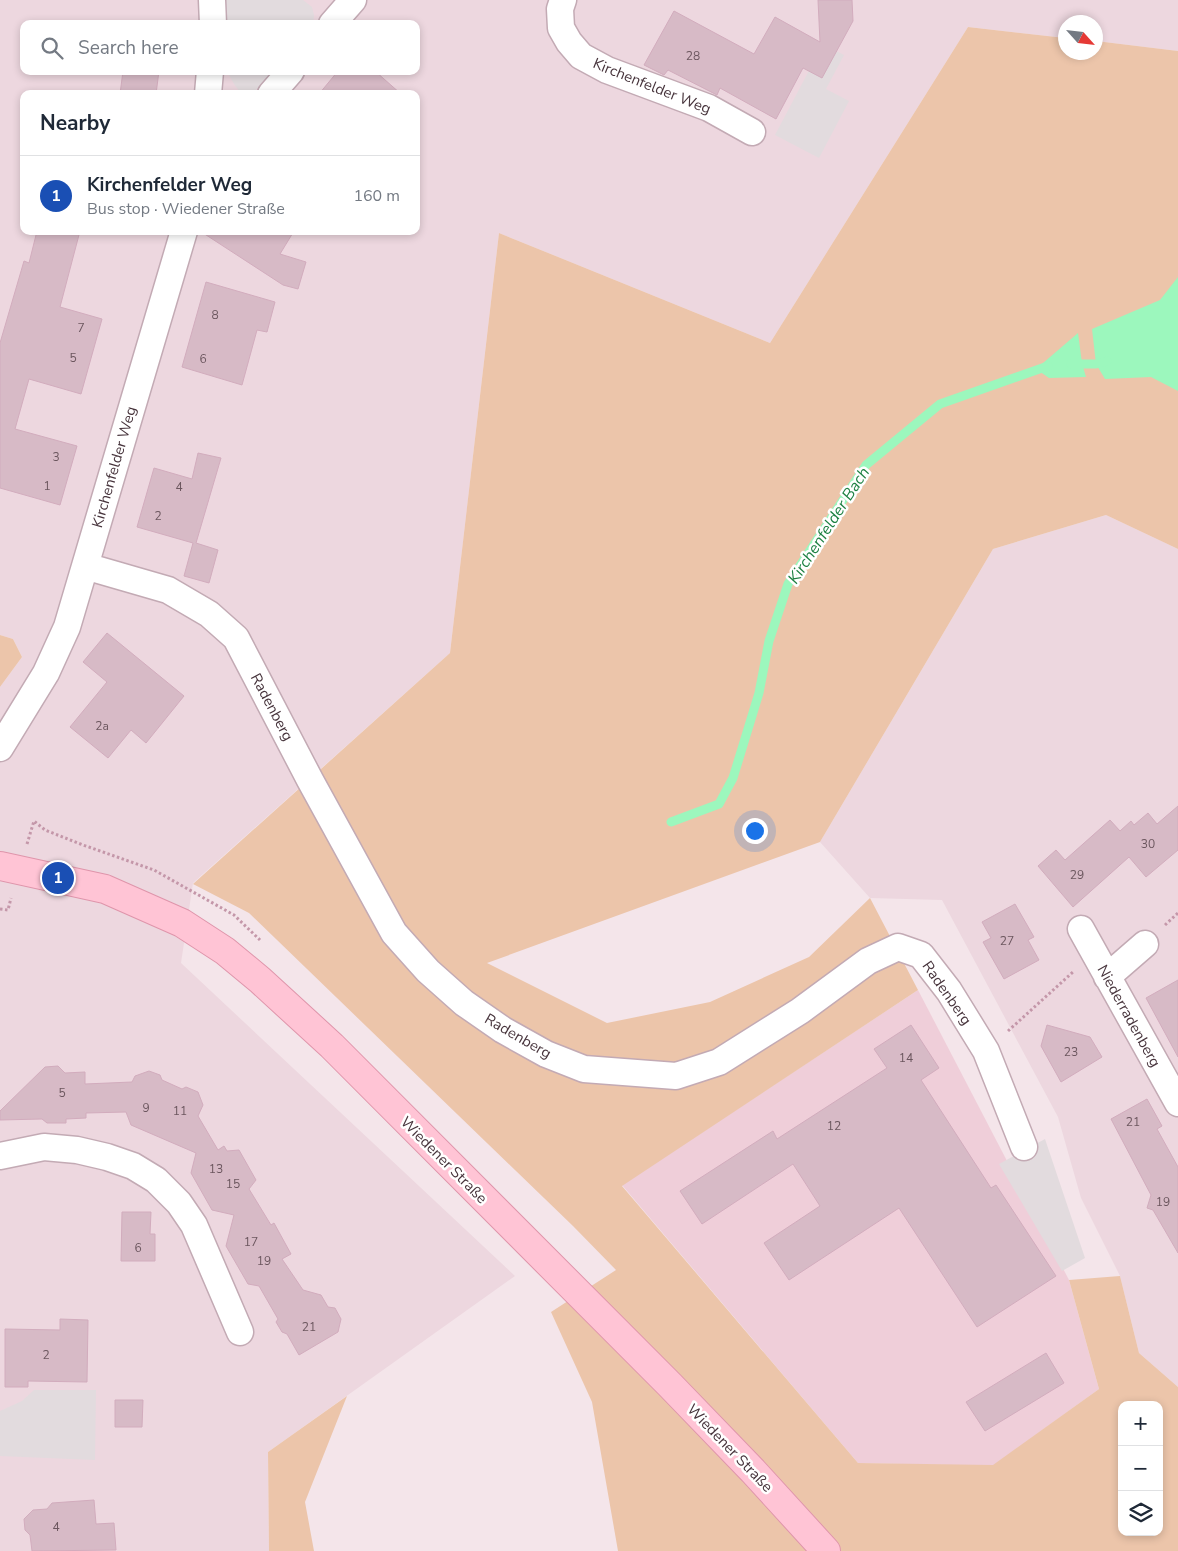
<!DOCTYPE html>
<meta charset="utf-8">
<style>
:root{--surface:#fff;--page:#f2f2f3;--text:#1f2937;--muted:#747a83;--line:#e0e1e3;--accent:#111827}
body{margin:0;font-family:"Nunito Sans",sans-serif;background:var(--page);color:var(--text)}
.controls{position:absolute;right:15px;bottom:15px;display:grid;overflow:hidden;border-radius:10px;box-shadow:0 2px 8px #0003}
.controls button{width:45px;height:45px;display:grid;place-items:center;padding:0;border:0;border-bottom:1px solid var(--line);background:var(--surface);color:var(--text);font:25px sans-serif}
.compass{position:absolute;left:1058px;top:15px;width:45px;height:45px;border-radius:50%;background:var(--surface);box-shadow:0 2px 8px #0003;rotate:117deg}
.you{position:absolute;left:754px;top:830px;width:18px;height:18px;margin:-12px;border:4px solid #fff;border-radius:50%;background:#1a73e8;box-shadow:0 0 0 8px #1a73e833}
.badge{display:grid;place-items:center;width:32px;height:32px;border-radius:50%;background:var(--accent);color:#fff;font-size:16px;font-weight:700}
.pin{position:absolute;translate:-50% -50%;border:2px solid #fff;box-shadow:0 1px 5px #0006}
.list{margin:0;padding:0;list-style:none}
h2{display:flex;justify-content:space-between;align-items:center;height:65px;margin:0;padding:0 20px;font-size:21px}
h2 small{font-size:16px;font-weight:400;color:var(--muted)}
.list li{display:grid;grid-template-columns:32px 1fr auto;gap:15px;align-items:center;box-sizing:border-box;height:80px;padding:0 20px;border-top:1px solid var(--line)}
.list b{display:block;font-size:19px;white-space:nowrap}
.list p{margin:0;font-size:16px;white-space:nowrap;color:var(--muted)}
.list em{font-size:16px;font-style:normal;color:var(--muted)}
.icon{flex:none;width:28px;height:28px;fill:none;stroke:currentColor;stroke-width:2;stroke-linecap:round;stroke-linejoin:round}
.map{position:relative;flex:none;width:1178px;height:1551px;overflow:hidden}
.search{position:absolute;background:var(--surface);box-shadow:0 2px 8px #0003;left:20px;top:20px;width:400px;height:55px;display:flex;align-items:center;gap:12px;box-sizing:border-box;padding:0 18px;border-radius:10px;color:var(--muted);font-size:19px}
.panel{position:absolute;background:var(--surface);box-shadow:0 2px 8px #0003;left:20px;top:90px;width:400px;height:145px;border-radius:10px}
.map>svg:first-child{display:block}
.residential{fill:#edd7df;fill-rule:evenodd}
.education{fill:#efced9}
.green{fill:#ecc5aa;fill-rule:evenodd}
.parking{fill:#e2dbde}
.water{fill:#9cf7bd}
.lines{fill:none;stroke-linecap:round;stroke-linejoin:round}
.stream{stroke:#9cf7bd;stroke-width:9}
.building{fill:#d7bac6;stroke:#d2acbd}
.minor-casing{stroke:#c3aab4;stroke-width:29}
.secondary-casing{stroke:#df95ab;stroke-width:30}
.path{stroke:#c497a9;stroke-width:3;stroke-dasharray:2.5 2.5;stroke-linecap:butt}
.minor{stroke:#fff;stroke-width:26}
.secondary{stroke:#ffc4d5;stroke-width:28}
.labels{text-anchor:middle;stroke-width:5;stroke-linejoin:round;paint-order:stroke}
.number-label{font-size:12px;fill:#6b565e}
.street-label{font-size:15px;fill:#47343c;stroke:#fff}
.water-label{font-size:16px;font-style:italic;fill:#1d8142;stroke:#fff}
</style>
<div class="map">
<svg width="1178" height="1551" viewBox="0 0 1178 1551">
<rect width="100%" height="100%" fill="#f4e5ea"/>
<path class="residential" d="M 0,0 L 1178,0 L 1178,51 L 1096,41 L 1096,22 L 1066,22 L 1065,38 L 968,27 L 770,343 L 499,233 L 450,653 L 193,883 L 181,963 L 515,1276 L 268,1452 L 269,1551 L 0,1551 L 0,687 L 22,657 L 13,639 L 0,635 ZM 24,24 L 416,24 L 416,71 L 24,71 ZM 24,94 L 416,94 L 416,231 L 24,231 Z
M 1106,515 L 1178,549 L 1178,1387 L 1139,1353 L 1120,1276 L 1081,1198 L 1058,1117 L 942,900 L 870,898 L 820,842 L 993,549 Z"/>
<path class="education" d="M 918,990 L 1069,1280 L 1099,1389 L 993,1466 L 858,1463 L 622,1185 Z"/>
<path class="green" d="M 968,27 L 1065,38 L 1066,52 L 1096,52 L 1096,41 L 1178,51 L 1178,549 L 1106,515 L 993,549 L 820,842 L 487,963 L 607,1023 L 710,1002 L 809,957 L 870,898 L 918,990 L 622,1186 L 858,1463 L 993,1465 L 1099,1389 L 1069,1280 L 1120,1276 L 1139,1353 L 1178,1387 L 1178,1551 L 618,1551 L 592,1402 L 551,1312 L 616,1270 L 573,1226 L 249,913 L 193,884 L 450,653 L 499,233 L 770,343 ZM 1122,1405 L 1159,1405 L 1159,1532 L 1122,1532 Z
M 0,635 L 13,639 L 22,657 L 0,687 Z
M 347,1396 L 305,1502 L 314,1551 L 269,1551 L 268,1452 Z"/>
<path class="parking" d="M 225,0 L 303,0 L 312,7 L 314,15 L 313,24 L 227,24 Z
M 823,44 L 844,55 L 826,89 L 849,101 L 819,158 L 775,135 Z
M 229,71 L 273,71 L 254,92 L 250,94 L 244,94 L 240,92 L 234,84 L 229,75 Z
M 1045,1139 L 1085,1258 L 1062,1271 L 999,1164 Z
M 34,1390 L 96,1390 L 95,1460 L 0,1456 L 0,1411 L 22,1401 Z"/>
<path class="water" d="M 1178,277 L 1178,391 L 1151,377 L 1105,379 L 1096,364 L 1092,329 L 1160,300 Z
M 1078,333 L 1082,363 L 1086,377 L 1049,378 L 1036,369 Z"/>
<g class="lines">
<path class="stream" d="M 1071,364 L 1096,364 L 1107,361
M 671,822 L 719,804 L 733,778 L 759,693 L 769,641 L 788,584 L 866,465 L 940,404 L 1048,366"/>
</g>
<path class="building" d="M 818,0 L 852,0 L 853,21 L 822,78 L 803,68 L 776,119 L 720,88 L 717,95 L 668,70 L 664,75 L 644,65 L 674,11 L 754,54 L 775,17 L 820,42 Z
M 123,71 L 159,71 L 156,94 L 120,94 Z
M 338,71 L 375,71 L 401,94 L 319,94 Z
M 37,231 L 80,231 L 60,307 L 102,319 L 81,394 L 29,379 L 15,429 L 77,446 L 60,505 L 0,488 L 0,343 L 24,261 L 29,263 Z
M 200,231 L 294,231 L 280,254 L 306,262 L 298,289 L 283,285 Z
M 206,282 L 275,302 L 267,332 L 257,330 L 242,385 L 182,367 Z
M 198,453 L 221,458 L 196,543 L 218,550 L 209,583 L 184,576 L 193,543 L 137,527 L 154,468 L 192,479 Z
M 107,633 L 184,696 L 146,743 L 131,730 L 108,758 L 70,727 L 107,682 L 83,662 Z
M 1178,806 L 1178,850 L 1146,877 L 1129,857 L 1073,907 L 1038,866 L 1056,850 L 1065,860 L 1110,820 L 1120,831 L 1131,821 L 1134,825 L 1148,813 L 1157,824 Z
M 1015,904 L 1034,937 L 1028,940 L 1039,960 L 1004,979 L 983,942 L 991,938 L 982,922 Z
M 1178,980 L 1178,1057 L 1146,998 Z
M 911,1025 L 939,1068 L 921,1080 L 991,1188 L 996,1185 L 1056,1276 L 977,1327 L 899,1208 L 789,1280 L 764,1243 L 820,1206 L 793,1164 L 702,1224 L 680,1191 L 773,1131 L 777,1139 L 887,1068 L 874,1049 Z
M 1047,1025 L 1090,1037 L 1102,1057 L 1061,1082 L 1041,1046 Z
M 58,1066 L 65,1073 L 85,1072 L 85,1084 L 132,1082 L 135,1076 L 149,1071 L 160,1075 L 162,1080 L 182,1089 L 186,1087 L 198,1092 L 203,1105 L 198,1116 L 218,1150 L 224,1146 L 227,1151 L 239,1150 L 256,1180 L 249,1189 L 271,1225 L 274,1223 L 291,1254 L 282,1259 L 303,1290 L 321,1295 L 328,1307 L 335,1308 L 341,1319 L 338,1332 L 299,1355 L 287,1334 L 282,1332 L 276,1322 L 278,1319 L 259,1286 L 248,1284 L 226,1246 L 234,1215 L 212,1210 L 191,1173 L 196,1153 L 131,1125 L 126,1112 L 86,1113 L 86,1118 L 66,1119 L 66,1123 L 47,1123 L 42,1119 L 0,1120 L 0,1111 L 45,1067 Z
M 1147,1099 L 1162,1126 L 1157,1129 L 1178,1167 L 1178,1253 L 1153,1210 L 1147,1208 L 1151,1195 L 1111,1119 Z
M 122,1212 L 151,1212 L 150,1234 L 155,1234 L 155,1261 L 121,1261 Z
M 60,1319 L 88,1320 L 87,1382 L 28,1381 L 28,1387 L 5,1387 L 5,1329 L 60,1330 Z
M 1046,1353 L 1064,1383 L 985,1431 L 966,1402 Z
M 115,1400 L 143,1400 L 142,1427 L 115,1427 Z
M 94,1500 L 96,1524 L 114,1523 L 116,1550 L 32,1551 L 30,1535 L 25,1530 L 24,1519 L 33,1510 L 47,1509 L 52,1503 Z"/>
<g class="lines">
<g class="minor-casing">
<path id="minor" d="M 212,0 L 213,24
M 563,0 L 560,9 L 561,28 L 569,42 L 581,56 L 607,70 L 709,108 L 752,132
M 332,24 L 353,0
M 208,94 L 210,71
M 271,94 L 291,71
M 85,566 L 168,590 L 209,614 L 236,638 L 310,780 L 394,933 L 428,971 L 464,1003 L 503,1030 L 546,1054 L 584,1069 L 676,1076 L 719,1062 L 800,1011 L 868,961 L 898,947 L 921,955 L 949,991 L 986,1051 L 1024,1147
M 0,748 L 46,673 L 67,627 L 184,231
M 1081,929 L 1178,1103
M 1107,977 L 1145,944
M 0,1156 L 44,1147 L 77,1150 L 107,1157 L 133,1166 L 156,1180 L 179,1203 L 194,1225 L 240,1332"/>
</g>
<g class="secondary-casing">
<path id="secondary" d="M 0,866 L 105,889 L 182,923 L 225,951 L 260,980 L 332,1046 L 670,1385 L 753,1471 L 826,1551"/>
</g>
<path class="path" d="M 27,844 L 34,821 L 45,830 L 83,845 L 154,870 L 234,915 L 260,940
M 0,909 L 8,910 L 11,898
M 1165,925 L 1178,913
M 1008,1031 L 1073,972"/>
<use href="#minor" class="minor"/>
<use href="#secondary" class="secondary"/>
</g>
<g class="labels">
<g class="number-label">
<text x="693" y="60">28</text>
<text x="215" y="319">8</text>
<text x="81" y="332">7</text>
<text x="73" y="362">5</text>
<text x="203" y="363">6</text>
<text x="56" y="461">3</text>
<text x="47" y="490">1</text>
<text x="179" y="491">4</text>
<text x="158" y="520">2</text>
<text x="102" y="730">2a</text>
<text x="1148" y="848">30</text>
<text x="1077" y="879">29</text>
<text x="1007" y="945">27</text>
<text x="1071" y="1056">23</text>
<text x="906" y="1062">14</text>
<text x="62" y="1097">5</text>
<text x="146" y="1112">9</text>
<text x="180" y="1115">11</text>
<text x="1133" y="1126">21</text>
<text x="834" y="1130">12</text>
<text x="216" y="1173">13</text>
<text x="233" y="1188">15</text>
<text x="1163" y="1206">19</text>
<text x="251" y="1246">17</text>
<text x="138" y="1252">6</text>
<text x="264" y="1265">19</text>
<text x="309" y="1331">21</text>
<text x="46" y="1359">2</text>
<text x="56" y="1531">4</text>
</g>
<g class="street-label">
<text transform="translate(652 86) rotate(22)" y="5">Kirchenfelder Weg</text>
<text transform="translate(114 467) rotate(-74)" y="5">Kirchenfelder Weg</text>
<text transform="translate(272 707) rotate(62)" y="5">Radenberg</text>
<text transform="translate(947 993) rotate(55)" y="5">Radenberg</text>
<text transform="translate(1129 1016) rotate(61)" y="5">Niederradenberg</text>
<text transform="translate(518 1036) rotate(30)" y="5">Radenberg</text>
<text transform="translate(444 1160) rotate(45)" y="5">Wiedener Straße</text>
<text transform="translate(730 1448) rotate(46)" y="5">Wiedener Straße</text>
</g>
<g class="water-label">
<text transform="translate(828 525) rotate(-57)" y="6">Kirchenfelder Bach</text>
</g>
</g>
</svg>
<div class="controls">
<button>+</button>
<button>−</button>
<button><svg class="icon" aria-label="layers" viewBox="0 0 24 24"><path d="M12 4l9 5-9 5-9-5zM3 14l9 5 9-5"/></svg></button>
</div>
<svg class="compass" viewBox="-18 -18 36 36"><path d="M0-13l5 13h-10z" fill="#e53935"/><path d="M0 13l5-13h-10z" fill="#747a83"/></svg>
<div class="you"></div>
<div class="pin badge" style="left:58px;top:878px;background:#1a4fb4">1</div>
<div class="search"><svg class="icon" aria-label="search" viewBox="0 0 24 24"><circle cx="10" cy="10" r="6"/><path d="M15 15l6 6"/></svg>Search here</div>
<section class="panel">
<h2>Nearby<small></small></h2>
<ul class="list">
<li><span class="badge" style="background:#1a4fb4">1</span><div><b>Kirchenfelder Weg</b><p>Bus stop · Wiedener Straße</p></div><em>160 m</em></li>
</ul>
</section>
</div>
